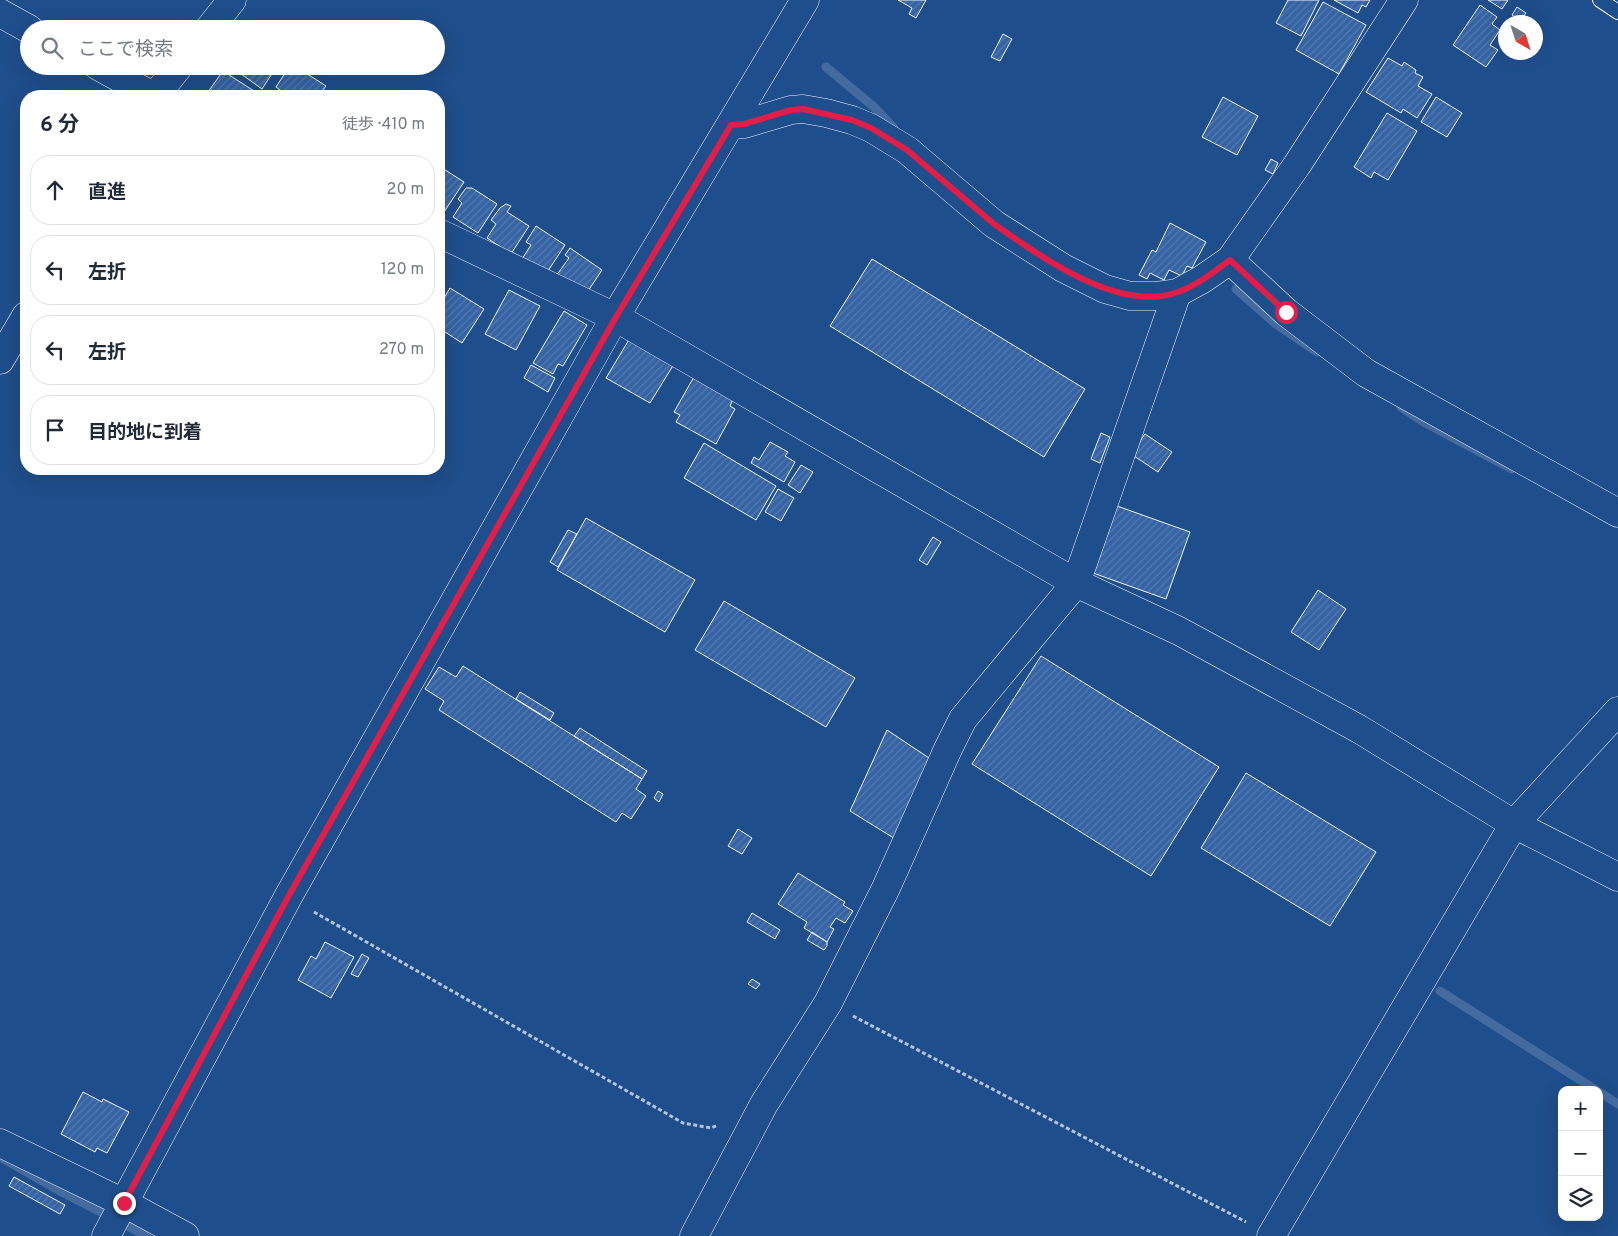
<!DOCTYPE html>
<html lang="ja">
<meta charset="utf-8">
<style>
:root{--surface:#fff;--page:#f6f6f7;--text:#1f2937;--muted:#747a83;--line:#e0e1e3}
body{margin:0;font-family:Overpass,"Noto Sans JP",sans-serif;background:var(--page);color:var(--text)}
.controls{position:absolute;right:15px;bottom:15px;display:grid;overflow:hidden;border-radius:10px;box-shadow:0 5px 20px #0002}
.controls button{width:45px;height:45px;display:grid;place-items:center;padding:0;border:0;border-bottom:1px solid var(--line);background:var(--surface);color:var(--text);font:25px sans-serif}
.compass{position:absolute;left:1498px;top:15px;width:45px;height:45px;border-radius:50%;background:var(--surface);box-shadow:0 5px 20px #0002;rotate:141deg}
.stop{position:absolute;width:15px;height:15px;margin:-11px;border:4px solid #e11d48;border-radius:50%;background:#fff}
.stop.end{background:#e11d48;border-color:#fff;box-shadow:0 1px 5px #0008}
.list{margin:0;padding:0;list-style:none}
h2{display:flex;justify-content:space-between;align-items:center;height:65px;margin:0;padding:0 20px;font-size:21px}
h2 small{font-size:16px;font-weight:400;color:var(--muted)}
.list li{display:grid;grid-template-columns:32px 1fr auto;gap:15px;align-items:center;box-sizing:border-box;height:70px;margin:0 10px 10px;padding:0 10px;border:1px solid var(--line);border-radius:20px}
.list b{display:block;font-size:19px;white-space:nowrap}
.list em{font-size:16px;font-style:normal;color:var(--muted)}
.icon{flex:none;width:28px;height:28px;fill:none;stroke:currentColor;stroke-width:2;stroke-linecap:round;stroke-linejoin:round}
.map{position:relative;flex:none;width:1618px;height:1236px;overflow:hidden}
.search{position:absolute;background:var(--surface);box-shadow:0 5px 20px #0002;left:20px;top:20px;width:425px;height:55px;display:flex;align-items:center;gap:12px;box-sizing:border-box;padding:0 18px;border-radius:28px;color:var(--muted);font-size:19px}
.panel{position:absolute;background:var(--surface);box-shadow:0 5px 20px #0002;left:20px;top:90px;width:425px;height:385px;border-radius:20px}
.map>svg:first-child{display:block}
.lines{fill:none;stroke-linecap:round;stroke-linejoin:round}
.stream{stroke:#446ba0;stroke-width:9}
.building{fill:url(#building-hatch);stroke:#f2f6ff}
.service-casing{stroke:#f2f6ff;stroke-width:16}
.minor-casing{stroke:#f2f6ff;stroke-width:29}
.tertiary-casing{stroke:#f2f6ff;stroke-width:29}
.path{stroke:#b3c4dc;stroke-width:3;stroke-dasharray:4 2.5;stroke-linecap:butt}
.service{stroke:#1f4e8c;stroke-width:14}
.minor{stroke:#1f4e8c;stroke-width:28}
.tertiary{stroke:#1f4e8c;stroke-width:28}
.route{stroke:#e11d48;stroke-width:6}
</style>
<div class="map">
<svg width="1618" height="1236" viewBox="0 0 1618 1236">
<defs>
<pattern id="building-hatch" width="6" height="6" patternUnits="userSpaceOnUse" patternTransform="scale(1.25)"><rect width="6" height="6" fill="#3563a3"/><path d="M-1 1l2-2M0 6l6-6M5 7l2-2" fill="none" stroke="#537ab1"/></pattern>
</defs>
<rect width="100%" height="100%" fill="#1f4e8c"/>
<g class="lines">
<path class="stream" d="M 826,67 L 874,107 L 894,128
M 1236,289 L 1276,324 L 1317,352
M 1401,407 L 1422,421 L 1512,469
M 1440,991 L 1596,1090
M 1599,1092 L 1618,1104
M 4,1159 L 62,1192 L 147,1236"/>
</g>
<path class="building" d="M 898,0 L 926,0 L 916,18 L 909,14 L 912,8 Z
M 1288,0 L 1319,0 L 1301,36 L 1276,23 Z
M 1334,0 L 1370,0 L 1366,7 L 1362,5 L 1358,13 Z
M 1488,0 L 1508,0 L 1502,9 Z
M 1323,2 L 1366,25 L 1339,74 L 1296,50 Z
M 1480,5 L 1497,17 L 1492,24 L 1500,30 L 1490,45 L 1498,50 L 1486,67 L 1453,45 Z
M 1517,7 L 1526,13 L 1520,21 L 1512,15 Z
M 1003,34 L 1012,39 L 1000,61 L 991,57 Z
M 1388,58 L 1402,66 L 1404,62 L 1416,70 L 1415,73 L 1423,77 L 1418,86 L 1432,94 L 1417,118 L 1403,109 L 1401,113 L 1366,92 Z
M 241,66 L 277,66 L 262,89 L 237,71 Z
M 289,67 L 296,71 L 298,68 L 326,86 L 323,90 L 329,93 L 327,96 L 281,96 L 284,93 L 276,87 Z
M 223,71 L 254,91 L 250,96 L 205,96 Z
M 1223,97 L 1258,116 L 1237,155 L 1202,137 Z
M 1436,97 L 1462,113 L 1447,137 L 1421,122 Z
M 1387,113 L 1417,131 L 1388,180 L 1374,172 L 1371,178 L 1354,167 Z
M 1271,159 L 1278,163 L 1273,174 L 1265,170 Z
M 439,166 L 464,182 L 444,212 L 439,208 Z
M 466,188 L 472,188 L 497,204 L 478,233 L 453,217 L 462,203 L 458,199 Z
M 506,204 L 511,206 L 507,212 L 529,226 L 511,254 L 487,238 L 496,224 L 491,220 L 500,208 Z
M 1170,223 L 1206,242 L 1192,268 L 1187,266 L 1182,276 L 1169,270 L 1164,280 L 1150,273 L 1147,279 L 1139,275 L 1152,250 L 1156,252 Z
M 536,226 L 565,245 L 546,274 L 522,259 L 531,245 L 526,242 Z
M 570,248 L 602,270 L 588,291 L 556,276 L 569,258 L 565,255 Z
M 872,259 L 1085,389 L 1044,457 L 830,326 Z
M 450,288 L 484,309 L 462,343 L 439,328 L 439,306 Z
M 509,290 L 540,306 L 516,350 L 485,334 Z
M 564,311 L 587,325 L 563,366 L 558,364 L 553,374 L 533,363 Z
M 630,338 L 674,364 L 650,403 L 606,378 Z
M 531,365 L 555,378 L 548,392 L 524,378 Z
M 695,375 L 734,397 L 730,406 L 735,409 L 716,444 L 676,422 L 680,415 L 674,412 Z
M 1101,433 L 1110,437 L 1100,463 L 1091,459 Z
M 1145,434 L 1172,452 L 1158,472 L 1131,454 Z
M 770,442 L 788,452 L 785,456 L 795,462 L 784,482 L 751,463 L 754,457 L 759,460 Z
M 704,443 L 776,486 L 756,520 L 684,478 Z
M 801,465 L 813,472 L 800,493 L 788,485 Z
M 778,489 L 794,498 L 781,521 L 765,512 Z
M 1117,506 L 1190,532 L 1166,599 L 1093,573 Z
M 586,518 L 695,580 L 665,632 L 557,570 Z
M 568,530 L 577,534 L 558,567 L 550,562 Z
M 933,537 L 941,542 L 927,565 L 919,560 Z
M 1318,590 L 1346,609 L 1319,650 L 1291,632 Z
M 724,601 L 855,678 L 826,727 L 695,650 Z
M 1041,656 L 1219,767 L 1151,876 L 972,764 Z
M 463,666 L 642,779 L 636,789 L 646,796 L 631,819 L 622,813 L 616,822 L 439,710 L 444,701 L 425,689 L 439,667 L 456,677 Z
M 520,692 L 554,713 L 550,720 L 516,699 Z
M 580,728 L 647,771 L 642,779 L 574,736 Z
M 887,730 L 932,760 L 897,840 L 850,811 Z
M 1246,773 L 1376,852 L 1330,926 L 1201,848 Z
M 658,791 L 663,794 L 659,802 L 654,798 Z
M 738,829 L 752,838 L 742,854 L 728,846 Z
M 798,873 L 845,902 L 843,905 L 853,911 L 845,923 L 836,918 L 830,927 L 834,929 L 827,942 L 804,928 L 807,922 L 778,904 Z
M 752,913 L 780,930 L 775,939 L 747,922 Z
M 812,932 L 827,942 L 827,946 L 824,950 L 807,940 Z
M 325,942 L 354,957 L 331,998 L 298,980 L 311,956 L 316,959 Z
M 362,954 L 369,958 L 358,977 L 351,974 Z
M 752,979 L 760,984 L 756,989 L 748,984 Z
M 83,1092 L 102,1102 L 103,1099 L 129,1112 L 107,1153 L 97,1148 L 95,1152 L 61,1134 Z
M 14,1177 L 65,1205 L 60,1214 L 9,1186 Z"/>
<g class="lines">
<g class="service-casing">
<path id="service" d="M 1600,0 L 1618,12"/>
</g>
<g class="minor-casing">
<path id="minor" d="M 0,13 L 29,29
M 209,29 L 232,0
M 98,66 L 153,96
M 155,96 L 179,66
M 731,125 L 744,124 L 791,110 L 803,109 L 826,113 L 852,120 L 871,128 L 907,150 L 994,224 L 1063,268 L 1105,289 L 1130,296 L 1155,296 L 1177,293 L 1201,280 L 1230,260 L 1297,165 L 1404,0
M 439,233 L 615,317 L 1076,583 L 1179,631 L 1359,729 L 1514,824 L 1618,877
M 1230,260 L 1286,312 L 1366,373 L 1618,513
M 0,360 L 26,316
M 0,1143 L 124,1203 L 185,1236
M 694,1236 L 764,1104 L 828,1003 L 886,888 L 948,749 L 963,719 L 1076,583 L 1177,293
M 1271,1236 L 1514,824 L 1618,711"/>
</g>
<g class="tertiary-casing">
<path id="tertiary" d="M 106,1236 L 288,897 L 615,317 L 805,0"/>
</g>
<path class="path" d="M 314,912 L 683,1123 L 711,1128 L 718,1125
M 853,1016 L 1246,1222"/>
<use href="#service" class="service"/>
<use href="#minor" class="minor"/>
<use href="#tertiary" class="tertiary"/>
</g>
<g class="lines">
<path class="route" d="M 124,1203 L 288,897 L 616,317 L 731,125 L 744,124 L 791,110 L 803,109 L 852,120 L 871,128 L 907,150 L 994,224 C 1040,256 1119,314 1178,292 C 1197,285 1214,272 1230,260 L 1286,312"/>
</g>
</svg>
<div class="controls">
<button>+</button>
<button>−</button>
<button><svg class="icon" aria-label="layers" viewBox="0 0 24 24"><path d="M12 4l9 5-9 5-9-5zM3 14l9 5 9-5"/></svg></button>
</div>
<svg class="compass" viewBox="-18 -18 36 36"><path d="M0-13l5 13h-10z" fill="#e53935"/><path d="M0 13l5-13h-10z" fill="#747a83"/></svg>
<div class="stop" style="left:1286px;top:312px"></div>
<div class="stop end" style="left:124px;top:1203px"></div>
<div class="search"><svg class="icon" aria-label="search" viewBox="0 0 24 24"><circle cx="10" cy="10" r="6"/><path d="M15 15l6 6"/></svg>ここで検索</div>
<section class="panel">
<h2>6 分<small>徒歩 · 410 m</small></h2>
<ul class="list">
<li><svg class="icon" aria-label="ahead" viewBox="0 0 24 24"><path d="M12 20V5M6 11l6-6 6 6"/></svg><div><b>直進</b></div><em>20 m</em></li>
<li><svg class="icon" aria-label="left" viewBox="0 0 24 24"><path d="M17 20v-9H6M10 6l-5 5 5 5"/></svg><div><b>左折</b></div><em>120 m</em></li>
<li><svg class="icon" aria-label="left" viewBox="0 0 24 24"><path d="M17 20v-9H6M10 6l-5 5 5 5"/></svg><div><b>左折</b></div><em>270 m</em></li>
<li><svg class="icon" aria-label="arrive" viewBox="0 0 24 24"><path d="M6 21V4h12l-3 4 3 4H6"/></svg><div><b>目的地に到着</b></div></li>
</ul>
</section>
</div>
